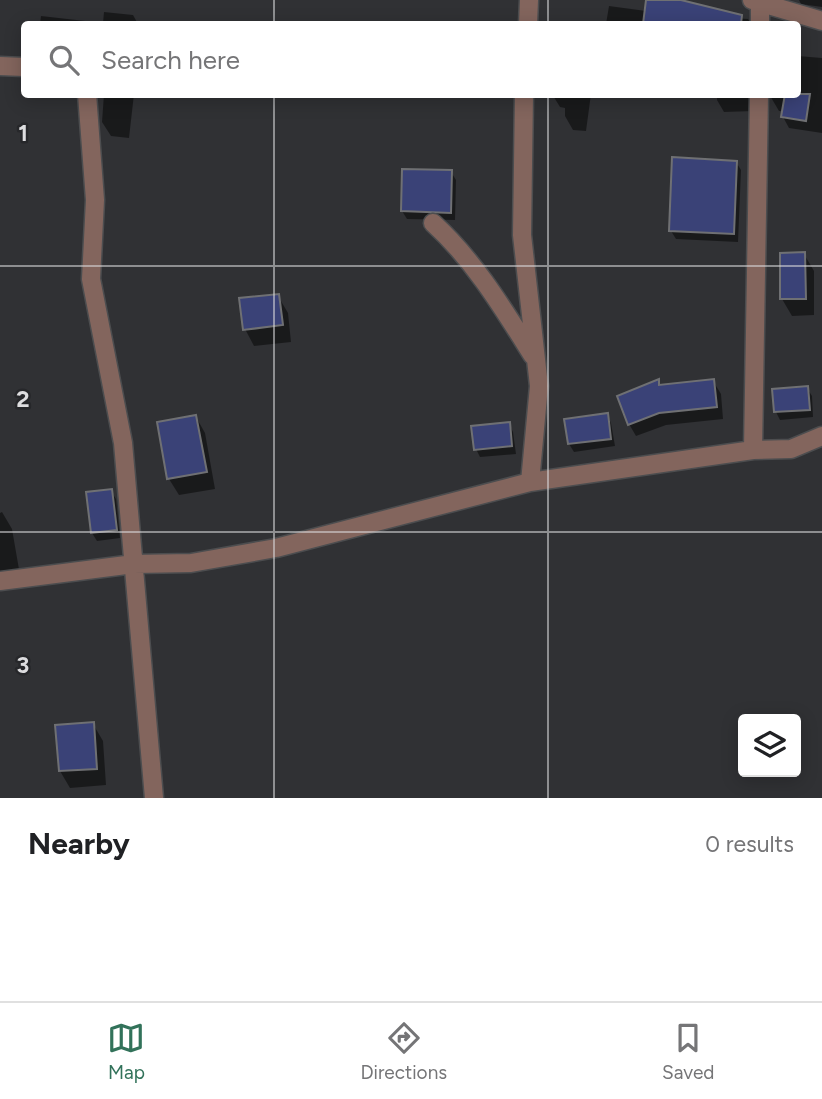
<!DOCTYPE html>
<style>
:root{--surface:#fff;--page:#f2f2f2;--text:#202124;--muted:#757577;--line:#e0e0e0;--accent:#32725a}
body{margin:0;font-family:Figtree,sans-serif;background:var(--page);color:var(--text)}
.controls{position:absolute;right:21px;bottom:21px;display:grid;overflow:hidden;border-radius:7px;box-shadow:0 4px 18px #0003}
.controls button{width:63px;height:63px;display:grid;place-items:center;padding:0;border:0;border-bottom:2px solid var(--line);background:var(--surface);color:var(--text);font:35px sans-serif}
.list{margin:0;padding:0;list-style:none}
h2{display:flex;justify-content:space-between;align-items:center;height:91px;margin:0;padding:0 28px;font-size:30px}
h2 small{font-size:23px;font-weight:400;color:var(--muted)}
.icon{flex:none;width:38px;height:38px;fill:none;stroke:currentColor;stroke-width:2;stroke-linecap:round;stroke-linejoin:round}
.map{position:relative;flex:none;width:822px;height:798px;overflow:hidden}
.search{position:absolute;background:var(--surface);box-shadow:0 4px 18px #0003;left:21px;right:21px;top:21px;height:77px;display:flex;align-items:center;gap:18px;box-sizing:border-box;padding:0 24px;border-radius:7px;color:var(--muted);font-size:26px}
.sheet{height:203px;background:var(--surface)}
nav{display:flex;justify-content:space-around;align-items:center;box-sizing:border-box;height:98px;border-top:2px solid var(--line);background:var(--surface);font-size:19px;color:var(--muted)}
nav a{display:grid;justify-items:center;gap:4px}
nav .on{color:var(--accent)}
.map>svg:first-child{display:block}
.shadow{fill:#0007}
.building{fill:#3a4277;stroke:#6f7073;stroke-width:2}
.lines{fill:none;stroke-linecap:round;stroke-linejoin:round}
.minor-casing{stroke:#4c4d4f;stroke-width:21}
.minor{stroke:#83655d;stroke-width:18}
.grid{fill:none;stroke:#dddddf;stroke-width:2;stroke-opacity:0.55}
.grid-label{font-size:23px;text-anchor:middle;font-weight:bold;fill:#dddddf;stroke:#26272a;stroke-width:5;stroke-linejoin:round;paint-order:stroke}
</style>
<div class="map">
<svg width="822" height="798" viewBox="0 0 822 798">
<rect width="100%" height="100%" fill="#303134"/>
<path class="shadow" d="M 647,0 L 658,0 L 716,17 L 748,19 L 751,24 L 606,24 L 609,6 L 646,11 Z
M 799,0 L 822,0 L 822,7 L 801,4 Z
M 104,12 L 133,15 L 138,24 L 40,24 L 41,16 L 103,23 Z
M 798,56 L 822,58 L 822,133 L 789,128 L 783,117 L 784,111 L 779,111 L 769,94 L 798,94 Z
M 104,94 L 134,94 L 129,138 L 111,136 L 102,122 Z
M 552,94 L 591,94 L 586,131 L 573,130 L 565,116 L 565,108 L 560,107 Z
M 717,94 L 765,94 L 753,111 L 724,112 L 717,100 Z
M 736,162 L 741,170 L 738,242 L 676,239 L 671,231 Z
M 451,172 L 456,180 L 455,220 L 407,219 L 402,211 Z
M 804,254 L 814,271 L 814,315 L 792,316 L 782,299 Z
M 278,296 L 288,313 L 291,342 L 254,346 L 245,329 Z
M 713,381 L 721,394 L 723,419 L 666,425 L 636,436 L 629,424 L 658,382 L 661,387 Z
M 807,388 L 812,396 L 813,417 L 780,420 L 776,412 Z
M 607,415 L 611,423 L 615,446 L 574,452 L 569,444 Z
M 196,417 L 205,433 L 215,489 L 179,495 L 169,479 L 159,424 Z
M 509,424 L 513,432 L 516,454 L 480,457 L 476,449 Z
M 111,491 L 116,499 L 120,538 L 97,541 L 92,533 Z
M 2,512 L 12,529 L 20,575 L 0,578 L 0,513 Z
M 93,724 L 103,741 L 106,785 L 70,788 L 60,771 Z"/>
<path class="building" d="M 646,0 L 681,0 L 742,15 L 741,24 L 643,24 Z
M 785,94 L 810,94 L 806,121 L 781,117 Z
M 672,157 L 737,161 L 734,234 L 669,231 Z
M 402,169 L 452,170 L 451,213 L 401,211 Z
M 805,252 L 806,299 L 780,299 L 780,253 Z
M 279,294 L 283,325 L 243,330 L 239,298 Z
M 659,379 L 659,385 L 714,379 L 717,407 L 659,413 L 628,425 L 617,396 Z
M 808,386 L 810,410 L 774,412 L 772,389 Z
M 608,413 L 611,439 L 568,444 L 564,419 Z
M 196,415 L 207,472 L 167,479 L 157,422 Z
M 510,422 L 512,446 L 474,450 L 471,426 Z
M 112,489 L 117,530 L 91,533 L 86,492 Z
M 94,722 L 97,769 L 59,771 L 55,725 Z"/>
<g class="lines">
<g class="minor-casing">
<path id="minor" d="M 752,0 L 822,21
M 528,24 L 529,0
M 760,24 L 760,2
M 0,66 L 24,67
M 87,94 L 95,200 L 91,279 L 123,443 L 154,798
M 524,94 L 522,235 L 539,386 L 530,482
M 433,223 C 474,260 504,310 533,356
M 753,450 L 759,94
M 0,581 L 134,564 L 191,563 L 276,548 L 530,482 L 753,450 L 791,449 L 822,436"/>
</g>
<use href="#minor" class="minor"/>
</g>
<path class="grid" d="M 274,0 L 274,24M 548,0 L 548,24M 274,94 L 274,798M 548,94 L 548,798M 0,266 L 822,266M 0,532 L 822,532"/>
<g class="grid-label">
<text x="23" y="141">1</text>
<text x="23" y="407">2</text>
<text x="23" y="673">3</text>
</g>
</svg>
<div class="controls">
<button><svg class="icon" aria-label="layers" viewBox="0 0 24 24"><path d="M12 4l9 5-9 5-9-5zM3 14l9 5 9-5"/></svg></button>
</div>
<div class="search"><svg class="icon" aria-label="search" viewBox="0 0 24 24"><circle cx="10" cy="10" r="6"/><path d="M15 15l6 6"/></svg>Search here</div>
</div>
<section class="sheet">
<h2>Nearby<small>0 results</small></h2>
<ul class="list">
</ul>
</section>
<nav>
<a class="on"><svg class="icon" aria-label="map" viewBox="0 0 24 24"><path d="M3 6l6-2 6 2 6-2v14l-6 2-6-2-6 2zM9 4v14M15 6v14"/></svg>Map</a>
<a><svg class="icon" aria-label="directions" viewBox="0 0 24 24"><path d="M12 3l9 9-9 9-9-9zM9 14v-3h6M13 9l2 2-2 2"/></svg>Directions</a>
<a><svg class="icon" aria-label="saved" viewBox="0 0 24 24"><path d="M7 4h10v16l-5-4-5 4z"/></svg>Saved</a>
</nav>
